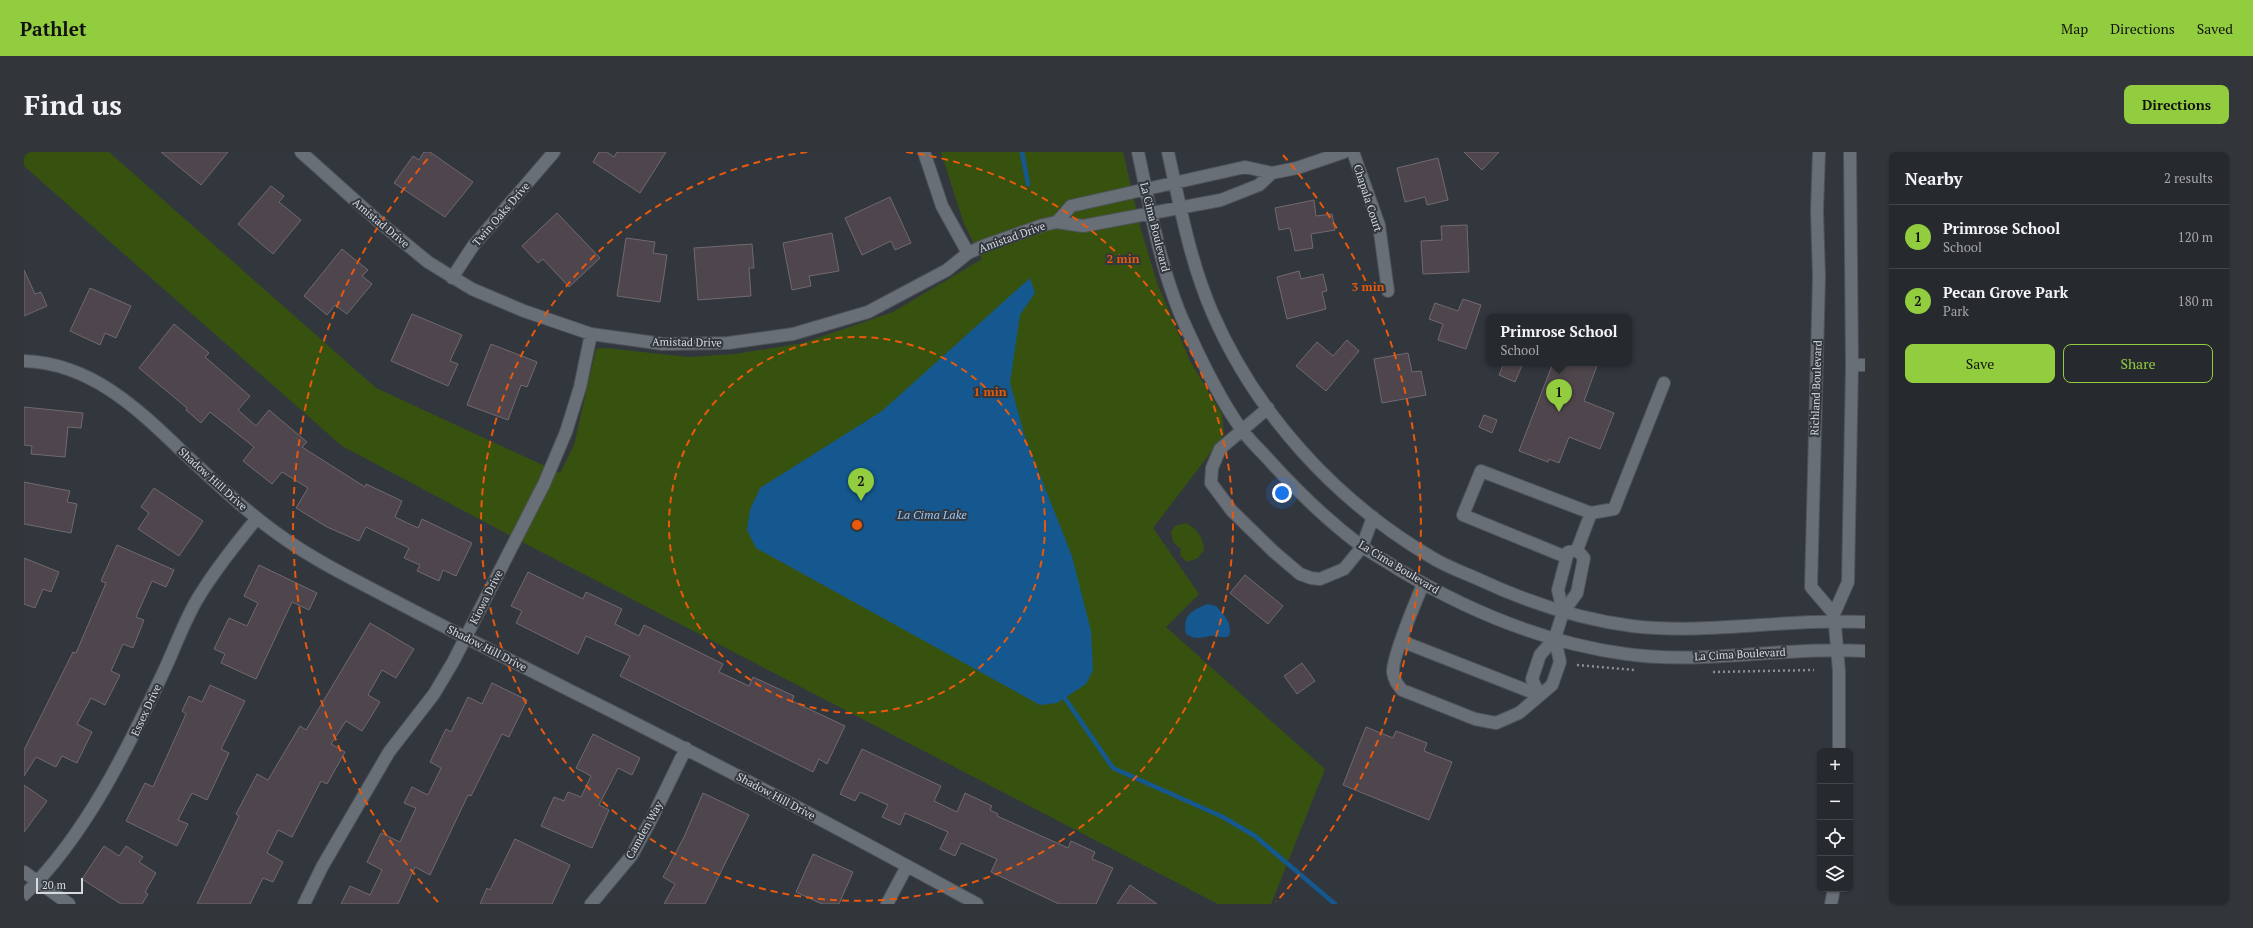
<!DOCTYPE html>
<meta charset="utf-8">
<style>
:root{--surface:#26292e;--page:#32353a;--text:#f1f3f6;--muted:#a4a6aa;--line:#42454a;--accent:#91cd3f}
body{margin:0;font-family:"PT Serif",serif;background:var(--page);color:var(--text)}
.controls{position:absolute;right:12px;bottom:12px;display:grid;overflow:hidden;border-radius:8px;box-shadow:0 1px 3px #0004}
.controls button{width:36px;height:36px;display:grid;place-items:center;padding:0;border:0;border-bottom:1px solid var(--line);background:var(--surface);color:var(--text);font:20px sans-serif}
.scale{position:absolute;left:12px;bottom:10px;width:47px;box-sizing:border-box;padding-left:4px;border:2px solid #d6d9de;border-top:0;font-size:11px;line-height:14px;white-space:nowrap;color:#d6d9de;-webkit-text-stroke:3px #32373e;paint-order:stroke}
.you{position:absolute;left:1258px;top:341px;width:14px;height:14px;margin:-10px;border:3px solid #fff;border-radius:50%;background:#1a73e8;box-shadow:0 0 0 6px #1a73e833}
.badge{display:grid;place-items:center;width:26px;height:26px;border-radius:50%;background:var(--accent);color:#111;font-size:13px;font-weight:700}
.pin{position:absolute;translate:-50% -33px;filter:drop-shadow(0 1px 2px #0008)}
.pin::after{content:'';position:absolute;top:21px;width:14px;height:12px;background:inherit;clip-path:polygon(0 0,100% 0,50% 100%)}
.popup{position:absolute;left:1462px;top:162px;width:146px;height:52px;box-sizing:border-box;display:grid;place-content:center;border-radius:8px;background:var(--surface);filter:drop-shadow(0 1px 3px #0005);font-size:13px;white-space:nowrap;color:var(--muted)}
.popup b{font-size:15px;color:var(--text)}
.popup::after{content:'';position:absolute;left:50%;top:100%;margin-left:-8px;border:8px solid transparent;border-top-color:var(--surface)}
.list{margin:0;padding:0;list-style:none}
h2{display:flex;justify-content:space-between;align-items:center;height:52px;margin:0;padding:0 16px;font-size:17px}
h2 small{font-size:13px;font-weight:400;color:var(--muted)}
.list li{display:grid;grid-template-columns:26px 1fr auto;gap:12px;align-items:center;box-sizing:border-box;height:64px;padding:0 16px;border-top:1px solid var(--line)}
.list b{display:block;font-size:15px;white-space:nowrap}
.list p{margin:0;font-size:13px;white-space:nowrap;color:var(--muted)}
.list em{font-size:13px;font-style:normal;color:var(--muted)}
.actions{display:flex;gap:8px;padding:12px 16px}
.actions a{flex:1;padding:9px 0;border:1px solid var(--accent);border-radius:8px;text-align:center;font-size:14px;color:var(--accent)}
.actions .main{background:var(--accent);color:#111}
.icon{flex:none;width:22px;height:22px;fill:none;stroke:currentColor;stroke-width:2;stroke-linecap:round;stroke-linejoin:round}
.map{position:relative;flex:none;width:1841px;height:752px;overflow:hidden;border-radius:8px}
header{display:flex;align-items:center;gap:24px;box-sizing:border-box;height:56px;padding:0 20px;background:var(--accent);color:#111}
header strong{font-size:19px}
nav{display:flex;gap:22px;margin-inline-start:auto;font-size:14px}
.intro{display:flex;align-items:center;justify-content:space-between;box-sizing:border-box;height:96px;padding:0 24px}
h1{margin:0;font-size:28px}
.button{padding:10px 18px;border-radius:8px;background:var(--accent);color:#111;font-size:14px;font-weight:700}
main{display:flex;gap:24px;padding:0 24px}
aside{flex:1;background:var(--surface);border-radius:8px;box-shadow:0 1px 3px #0004}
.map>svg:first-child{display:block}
.green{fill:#37520f}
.water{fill:#14588f}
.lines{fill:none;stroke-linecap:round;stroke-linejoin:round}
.stream{stroke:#14588f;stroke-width:4.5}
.building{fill:#4e464c;stroke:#71696f}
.minor-casing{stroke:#4f5259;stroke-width:14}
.path{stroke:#8b8f95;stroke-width:2.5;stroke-dasharray:2 3;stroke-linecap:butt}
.minor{stroke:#696f77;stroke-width:12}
.ring{fill:none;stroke:#e8590c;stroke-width:2;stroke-dasharray:7 5}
.labels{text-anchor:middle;stroke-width:4;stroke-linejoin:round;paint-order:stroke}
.street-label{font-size:11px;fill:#d6d9de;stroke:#32373e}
.water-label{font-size:12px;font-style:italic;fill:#97c7f7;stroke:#32373e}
.centre{fill:#e8590c;stroke:#32373e;stroke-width:2}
.ring-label{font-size:12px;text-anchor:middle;font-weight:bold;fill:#e8590c;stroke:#32373e;stroke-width:4;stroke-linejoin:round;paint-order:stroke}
</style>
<header>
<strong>Pathlet</strong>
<nav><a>Map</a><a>Directions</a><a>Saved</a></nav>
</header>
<div class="intro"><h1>Find us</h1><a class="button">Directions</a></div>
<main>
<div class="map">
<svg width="1841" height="752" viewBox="0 0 1841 752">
<rect width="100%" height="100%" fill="#32373e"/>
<path class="green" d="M 0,0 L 85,0 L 352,236 L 536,321 L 550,293 L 572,197 L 582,196 L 664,205 L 711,202 L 779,191 L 869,160 L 958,107 L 940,72 L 917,0 L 1099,0 L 1117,78 L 1133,131 L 1166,209 L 1198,262 L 1200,283 L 1129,376 L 1175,442 L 1142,475 L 1301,617 L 1247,752 L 1194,752 L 504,393 L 318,294 L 0,14 Z
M 1162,371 C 1174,378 1179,385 1180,398 L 1174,406 L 1163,410 L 1156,403 L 1157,397 L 1149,390 L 1147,380 L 1151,374 Z"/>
<path class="water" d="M 1006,126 L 1011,141 L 996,163 L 986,231 L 1001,285 L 1048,404 L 1067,479 L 1069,518 L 1062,532 L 1033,551 L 1016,553 L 732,396 L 723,378 L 726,358 L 736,336 L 858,259 Z
M 1183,452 L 1192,454 C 1200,463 1209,471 1205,484 C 1198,487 1193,483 1186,484 C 1175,486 1172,488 1162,482 C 1158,464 1167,459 1183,452 Z"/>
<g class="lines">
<path class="stream" d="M 998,0 L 1004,32
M 1038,542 L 1089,616 L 1199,665 L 1231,684 L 1311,752"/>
</g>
<path class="building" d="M 137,0 L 204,0 L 177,33 Z
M 400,0 L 406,0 L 449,30 L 421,65 L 370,31 L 389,4 L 395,8 Z
M 575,0 L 583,0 L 590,5 L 593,0 L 642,0 L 616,41 L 569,10 Z
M 1440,0 L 1475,0 L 1458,18 Z
M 1414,6 L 1424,48 L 1403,53 L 1401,45 L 1381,50 L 1373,16 Z
M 247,34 L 260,44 L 255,50 L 277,68 L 249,102 L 214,72 Z
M 866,45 L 887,91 L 871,98 L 867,89 L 838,103 L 821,66 Z
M 1290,48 L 1292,64 L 1308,62 L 1311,78 L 1287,82 L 1289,96 L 1271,99 L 1266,76 L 1255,78 L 1251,56 Z
M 533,61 L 576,106 L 545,135 L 519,107 L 514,111 L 498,94 Z
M 1443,73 L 1445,120 L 1399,122 L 1397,89 L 1418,88 L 1417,74 Z
M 808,81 L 815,119 L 785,124 L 787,134 L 768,138 L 759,91 Z
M 602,86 L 631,90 L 629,101 L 643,103 L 636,150 L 593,144 Z
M 728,92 L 730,116 L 725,116 L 727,144 L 674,148 L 670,96 Z
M 318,97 L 344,118 L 338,124 L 348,132 L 323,162 L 311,153 L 303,163 L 280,144 Z
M 0,118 L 11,142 L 17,140 L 23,154 L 0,164 Z
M 1275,119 L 1277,127 L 1299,122 L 1303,139 L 1298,140 L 1302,157 L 1263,167 L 1253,125 Z
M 66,136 L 107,154 L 92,186 L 81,181 L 76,193 L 46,179 Z
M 1439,147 L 1457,153 L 1442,197 L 1414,188 L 1419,172 L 1405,167 L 1411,151 L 1434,159 Z
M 388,162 L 438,183 L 426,209 L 434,212 L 424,234 L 367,209 Z
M 150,172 L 185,201 L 181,205 L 226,244 L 214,258 L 232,274 L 245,258 L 283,290 L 278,295 L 341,335 L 342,332 L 378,349 L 371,365 L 394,376 L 398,367 L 448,391 L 432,424 L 419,418 L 415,429 L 393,419 L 396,413 L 380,406 L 385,396 L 342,375 L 335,389 L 303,375 L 272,356 L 284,336 L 258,320 L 248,332 L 219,309 L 230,295 L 186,260 L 177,271 L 162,258 L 163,256 L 115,216 Z
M 1323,188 L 1335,199 L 1302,239 L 1272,214 L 1293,190 L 1309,204 Z
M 467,192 L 513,210 L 503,235 L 497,233 L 484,268 L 443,253 Z
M 1384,201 L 1388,220 L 1397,219 L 1402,243 L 1358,251 L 1350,207 Z
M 1480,211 L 1499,211 L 1491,230 L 1475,223 Z
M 1529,211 L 1574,211 L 1560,249 L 1590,261 L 1576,297 L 1545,285 L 1535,311 L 1525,307 L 1524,310 L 1495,299 Z
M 0,255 L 59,261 L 57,276 L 44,275 L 41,305 L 7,302 L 8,294 L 0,293 Z
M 1460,263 L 1473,268 L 1468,281 L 1455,275 Z
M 0,330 L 46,339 L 43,350 L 53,352 L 47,381 L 0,372 Z
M 130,336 L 179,369 L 155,404 L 114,377 L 125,361 L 117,355 Z
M 93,393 L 150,418 L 142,435 L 128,429 L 112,465 L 120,468 L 109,496 L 99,492 L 87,519 L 96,523 L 81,553 L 67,546 L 53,572 L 68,580 L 53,611 L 38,604 L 32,615 L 12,605 L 0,624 L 0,598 L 49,500 L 52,501 L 82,431 L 77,429 Z
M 0,406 L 35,420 L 27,440 L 19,437 L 11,456 L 0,452 Z
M 235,413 L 293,441 L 285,458 L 268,450 L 232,527 L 197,511 L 201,502 L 190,497 L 205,466 L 223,474 L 234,451 L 220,444 Z
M 504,420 L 559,447 L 562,440 L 598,457 L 591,472 L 615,484 L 620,473 L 699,512 L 695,520 L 725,534 L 729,525 L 770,544 L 768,549 L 821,574 L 803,612 L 795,607 L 789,620 L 596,524 L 606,504 L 562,484 L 554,502 L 492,471 L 498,459 L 487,454 Z
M 1221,423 L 1259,454 L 1244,472 L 1206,441 Z
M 346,471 L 390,497 L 372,526 L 358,518 L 344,543 L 356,550 L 338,579 L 322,569 L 307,592 L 321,600 L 303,632 L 297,629 L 268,685 L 254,678 L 243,701 L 259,710 L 249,730 L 239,726 L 226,752 L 173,752 L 215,664 L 212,662 L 233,622 L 244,628 L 276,574 L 282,578 Z
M 1278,511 L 1291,529 L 1273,542 L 1260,524 Z
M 468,531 L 503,548 L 485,585 L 478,582 L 447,644 L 444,643 L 406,723 L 391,715 L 374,752 L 317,752 L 326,734 L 346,743 L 358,718 L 343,710 L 357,681 L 376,690 L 392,656 L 380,651 L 388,635 L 404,643 L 417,616 L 406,610 L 422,577 L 427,580 L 444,545 L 458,552 Z
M 186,533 L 221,549 L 197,597 L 205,601 L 183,648 L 168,641 L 154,668 L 164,672 L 153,694 L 102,669 L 121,631 L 129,635 L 162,562 L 158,559 L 165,544 L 178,550 Z
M 1342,575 L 1369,586 L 1372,579 L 1403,591 L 1400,599 L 1428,610 L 1405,668 L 1319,633 Z
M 569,582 L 616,606 L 608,623 L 594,616 L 575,653 L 585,658 L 568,696 L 517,674 L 530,645 L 540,649 L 544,640 L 557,645 L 567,624 L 552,616 Z
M 838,597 L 917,634 L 910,649 L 933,660 L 941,641 L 968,654 L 966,658 L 974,662 L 973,664 L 1044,696 L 1047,689 L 1071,700 L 1068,707 L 1089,716 L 1072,752 L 1035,752 L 967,720 L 973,707 L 937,691 L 931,704 L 916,697 L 924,680 L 881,661 L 876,673 L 858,665 L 864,653 L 836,640 L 831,649 L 816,642 Z
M 0,633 L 23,649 L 0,680 Z
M 679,641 L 725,663 L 681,752 L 640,752 L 651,732 L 639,725 L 660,685 Z
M 491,687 L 546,713 L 528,752 L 456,752 L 463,736 L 466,738 Z
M 80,694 L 95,704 L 102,694 L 119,705 L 115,710 L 132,721 L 121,740 L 124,742 L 118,752 L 97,752 L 58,727 Z
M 789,702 L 829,720 L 815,752 L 798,752 L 772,740 Z
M 1106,733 L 1133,752 L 1093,752 Z"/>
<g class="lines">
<g class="minor-casing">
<path id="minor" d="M 277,0 L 354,69 L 404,110 L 448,137 L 500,159 L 567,182 L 639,192 L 704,191 L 769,182 L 844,160 L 923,118 L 944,101 L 962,93 L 1019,73 L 1033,70 L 1059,74 L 1197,48 L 1235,33 L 1248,21
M 900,0 L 918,54 L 944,101
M 1114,0 C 1126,55 1135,111 1157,164 C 1173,200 1195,247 1218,278 C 1226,289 1236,298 1245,308 C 1273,339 1303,368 1336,393 C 1348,402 1362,409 1374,417 C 1444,459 1521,491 1602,502 C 1681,513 1761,494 1841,499
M 1144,0 C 1156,54 1166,109 1188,160 C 1232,262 1312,349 1407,405 C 1421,414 1438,420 1454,427 C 1503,450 1554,467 1608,474 C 1685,483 1763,466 1841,470
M 1329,0 L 1355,73 L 1364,139
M 1795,0 L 1793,59 L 1795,125 L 1787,435 L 1810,462 L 1815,519 L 1815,599
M 1033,70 L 1047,54 L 1221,15 L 1248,21 L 1273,16 L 1320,0
M 428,126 L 449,94 L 530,0
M 0,209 C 69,211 117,260 163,304 C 194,333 226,363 261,387 C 294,410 331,428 367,447 C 426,478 486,508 545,538 C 682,606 818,678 953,752
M 1828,213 L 1841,213
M 1244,256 L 1196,297 L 1188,316 L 1187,331 L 1208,359 L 1249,399 L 1276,422 L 1287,426 L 1296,427 L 1320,417 L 1338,395 L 1349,365
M 1553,398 L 1567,361 L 1590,357 L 1640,231
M 1542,405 L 1439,363 L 1457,319 L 1567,361
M 1399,432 C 1392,449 1368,505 1369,520 C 1370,528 1373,532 1378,538 L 1451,567 L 1472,571 L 1495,561 L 1528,533 L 1536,510 L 1531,486
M 1810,462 L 1824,430 L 1828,213 L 1826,0
M 1377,489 L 1515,543
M 1515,543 L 1508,527 L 1516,503 L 1531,486 L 1539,460 L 1553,441 L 1560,406 L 1553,398 L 1544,400 L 1534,438 L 1539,460
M 0,720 L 45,752
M 0,743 C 61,685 104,596 139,521 C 151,496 160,469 174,446 C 191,418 212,392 233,366
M 280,752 L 298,715 L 365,600 L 410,542 L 429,510 L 520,332 L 542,280 L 556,235 L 567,182
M 567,752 L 608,703 L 627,668 L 662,596
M 863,752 L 883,714
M 1807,752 L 1810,737"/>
</g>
<path class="path" d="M 1553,513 L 1610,518
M 1689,520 L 1790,518"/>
<use href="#minor" class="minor"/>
</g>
<g class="ring">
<circle cx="833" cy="373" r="188"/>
<path d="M882 0A376 376 0 1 1 784 0"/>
<path d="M414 750A564 564 0 0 1 407 3M1259 3A564 564 0 0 1 1252 750"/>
</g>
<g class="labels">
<g class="street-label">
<text transform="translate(1344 46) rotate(72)" y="4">Chapala Court</text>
<text transform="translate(477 62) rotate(-49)" y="4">Twin Oaks Drive</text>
<text transform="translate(357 71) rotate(40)" y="4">Amistad Drive</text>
<text transform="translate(1131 75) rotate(76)" y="4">La Cima Boulevard</text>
<text transform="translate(988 85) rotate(-20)" y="4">Amistad Drive</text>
<text transform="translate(663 190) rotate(1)" y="4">Amistad Drive</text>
<text transform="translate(1792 236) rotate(-88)" y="4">Richland Boulevard</text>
<text transform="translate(189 327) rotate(42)" y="4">Shadow Hill Drive</text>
<text transform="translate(1375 415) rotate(31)" y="4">La Cima Boulevard</text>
<text transform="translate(462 445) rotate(-63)" y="4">Kiowa Drive</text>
<text transform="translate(463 496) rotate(27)" y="4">Shadow Hill Drive</text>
<text transform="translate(1716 502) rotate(-3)" y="4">La Cima Boulevard</text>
<text transform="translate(122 558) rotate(-65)" y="4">Essex Drive</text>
<text transform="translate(752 644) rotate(28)" y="4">Shadow Hill Drive</text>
<text transform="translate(620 678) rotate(-61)" y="4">Camden Way</text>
</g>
<g class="water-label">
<text x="908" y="367">La Cima Lake</text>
</g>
</g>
<circle cx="833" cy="373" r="6" class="centre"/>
<g class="ring-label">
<text x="1099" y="111">2 min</text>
<text x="1344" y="139">3 min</text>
<text x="966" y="244">1 min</text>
</g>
</svg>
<div class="controls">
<button>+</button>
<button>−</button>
<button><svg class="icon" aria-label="locate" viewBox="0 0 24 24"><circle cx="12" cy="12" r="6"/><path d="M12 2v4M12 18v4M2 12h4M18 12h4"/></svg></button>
<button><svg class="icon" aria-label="layers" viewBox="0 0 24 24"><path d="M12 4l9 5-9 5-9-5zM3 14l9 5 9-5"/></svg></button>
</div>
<div class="scale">20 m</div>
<div class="you"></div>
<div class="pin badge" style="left:1535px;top:260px">1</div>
<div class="popup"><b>Primrose School</b>School</div>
<div class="pin badge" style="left:837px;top:349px">2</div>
</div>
<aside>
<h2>Nearby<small>2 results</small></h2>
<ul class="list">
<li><span class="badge">1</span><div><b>Primrose School</b><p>School</p></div><em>120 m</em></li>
<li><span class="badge">2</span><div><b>Pecan Grove Park</b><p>Park</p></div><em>180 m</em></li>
</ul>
<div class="actions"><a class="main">Save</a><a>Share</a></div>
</aside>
</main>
